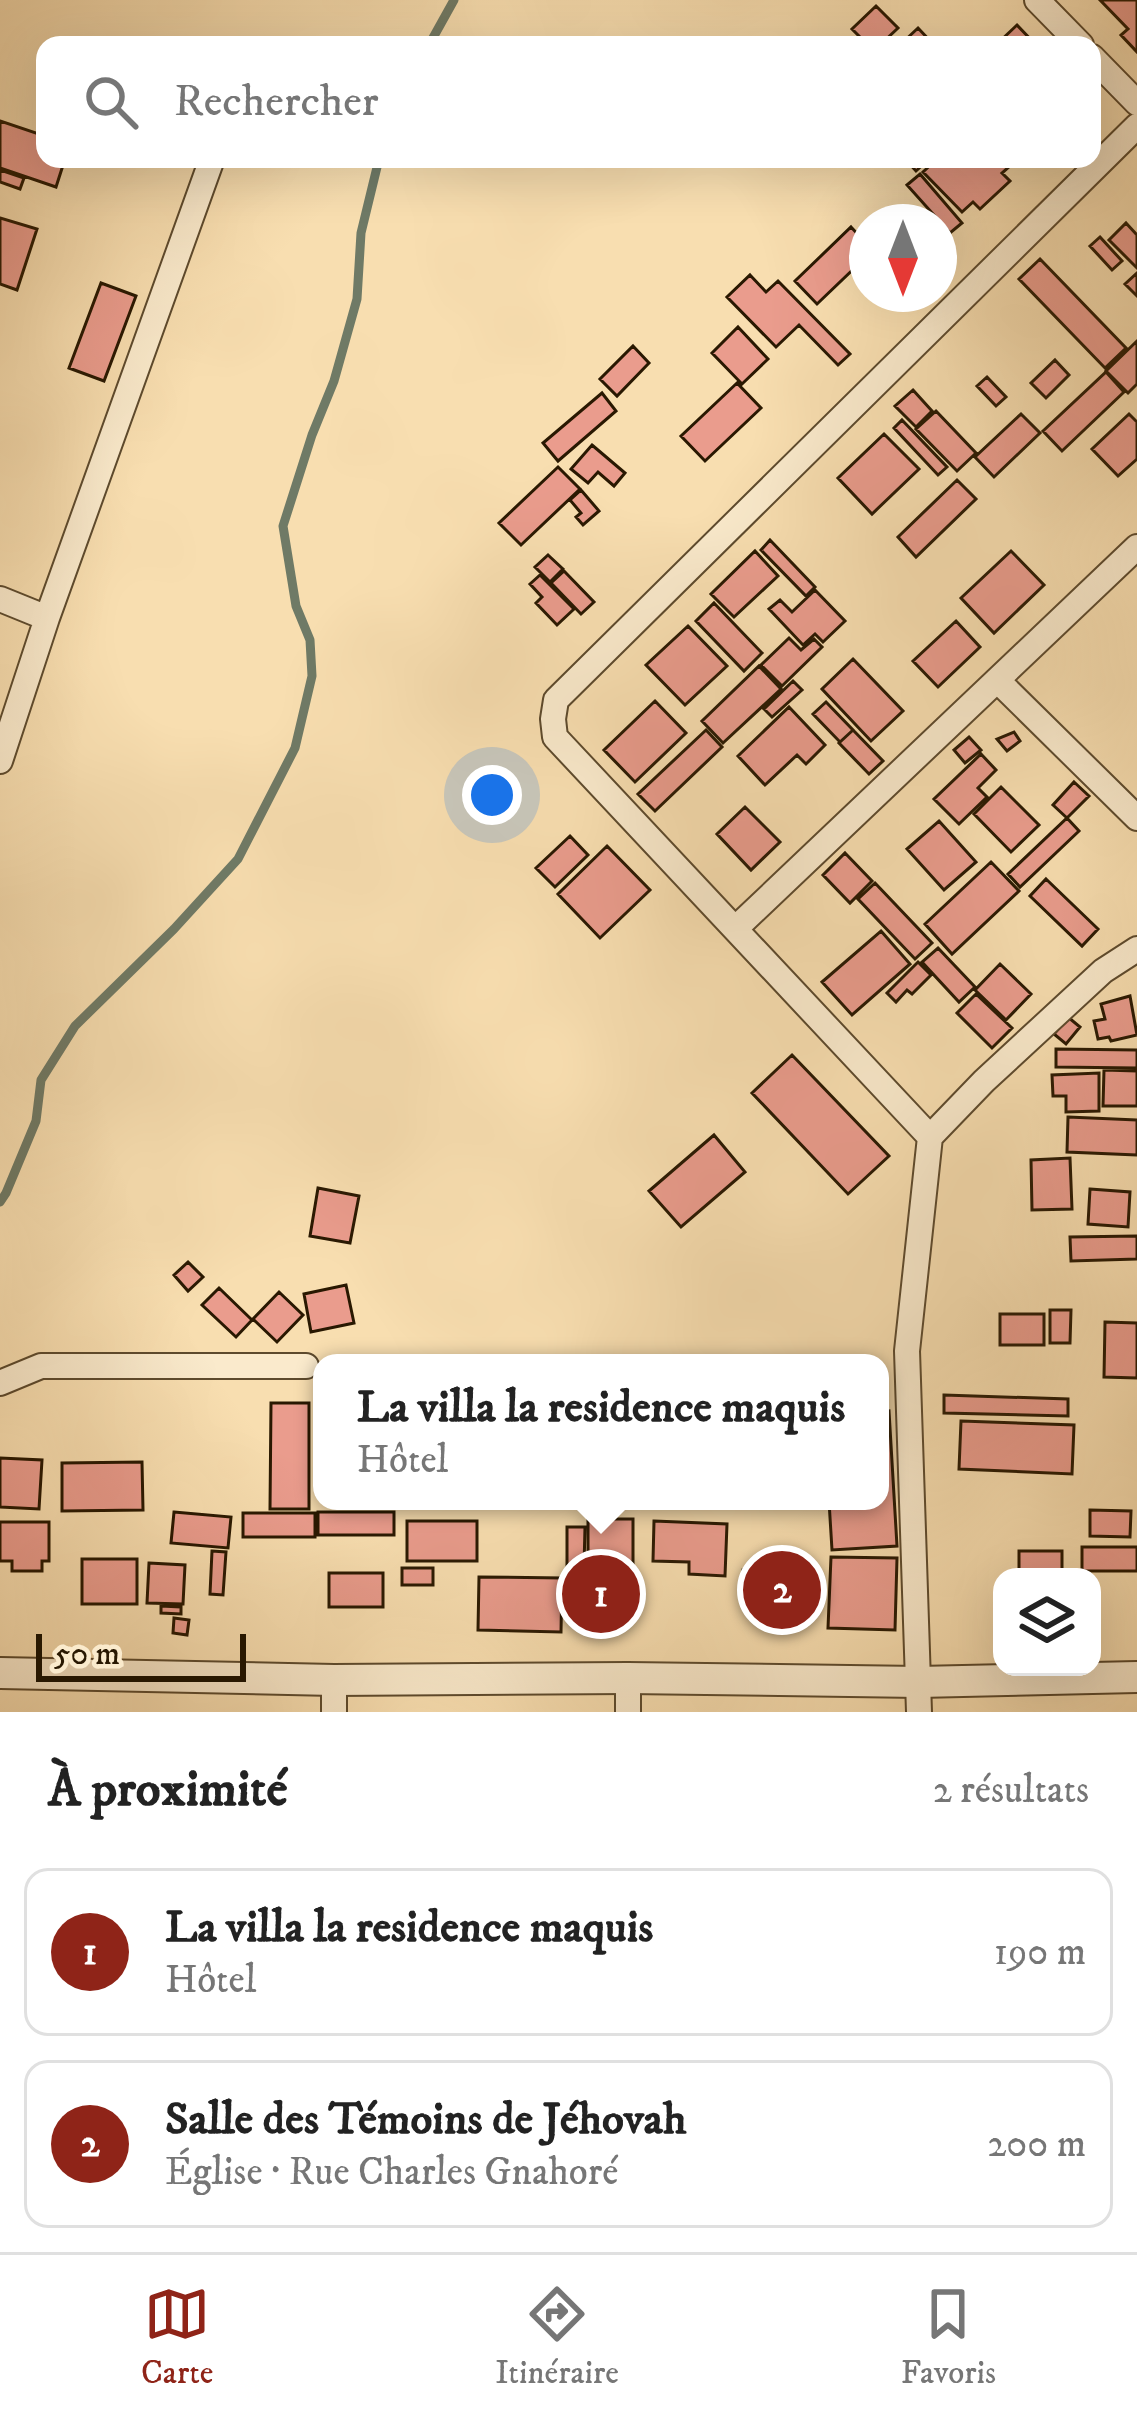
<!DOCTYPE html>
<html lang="fr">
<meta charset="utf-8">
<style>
:root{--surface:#fff;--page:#f6f6f6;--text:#222;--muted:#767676;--line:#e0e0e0;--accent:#8f2418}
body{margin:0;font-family:"IM FELL DW Pica",serif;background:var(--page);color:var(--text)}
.controls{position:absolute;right:36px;bottom:36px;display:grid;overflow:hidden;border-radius:24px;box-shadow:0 12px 48px #0002}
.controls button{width:108px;height:108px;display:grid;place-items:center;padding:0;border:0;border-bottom:3px solid var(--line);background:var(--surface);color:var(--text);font:60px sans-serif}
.compass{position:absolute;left:849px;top:204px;width:108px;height:108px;border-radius:50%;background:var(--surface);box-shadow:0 12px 48px #0002;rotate:180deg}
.scale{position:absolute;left:36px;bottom:30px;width:210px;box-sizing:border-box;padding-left:12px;border:6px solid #291801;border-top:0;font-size:33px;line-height:42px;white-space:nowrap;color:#291801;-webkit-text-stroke:9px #faeacc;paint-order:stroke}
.you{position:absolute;left:492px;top:795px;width:42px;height:42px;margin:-30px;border:9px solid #fff;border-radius:50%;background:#1a73e8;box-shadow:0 0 0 18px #1a73e833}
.badge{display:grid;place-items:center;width:78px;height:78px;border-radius:50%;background:var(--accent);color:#fff;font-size:39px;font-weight:700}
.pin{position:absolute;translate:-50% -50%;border:6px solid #fff;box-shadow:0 3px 12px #0006}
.popup{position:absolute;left:313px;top:1354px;width:576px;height:156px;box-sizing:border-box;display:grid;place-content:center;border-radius:24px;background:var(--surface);filter:drop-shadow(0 3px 9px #0005);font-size:39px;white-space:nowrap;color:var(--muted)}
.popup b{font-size:45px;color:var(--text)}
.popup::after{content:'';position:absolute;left:50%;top:100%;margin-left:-24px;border:24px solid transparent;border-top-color:var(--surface)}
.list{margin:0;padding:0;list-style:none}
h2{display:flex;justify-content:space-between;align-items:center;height:156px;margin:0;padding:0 48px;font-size:51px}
h2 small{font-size:39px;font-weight:400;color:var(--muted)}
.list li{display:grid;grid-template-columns:78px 1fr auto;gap:36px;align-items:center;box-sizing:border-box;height:168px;margin:0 24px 24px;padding:0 24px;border:3px solid var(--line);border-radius:24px}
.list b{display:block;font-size:45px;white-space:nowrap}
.list p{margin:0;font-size:39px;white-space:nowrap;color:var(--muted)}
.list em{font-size:39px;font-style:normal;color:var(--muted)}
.icon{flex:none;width:66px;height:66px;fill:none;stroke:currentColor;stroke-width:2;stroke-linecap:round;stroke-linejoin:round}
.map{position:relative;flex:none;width:1137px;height:1712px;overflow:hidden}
.search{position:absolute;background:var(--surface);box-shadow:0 12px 48px #0002;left:36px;right:36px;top:36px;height:132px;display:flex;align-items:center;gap:30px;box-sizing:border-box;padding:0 42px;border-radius:24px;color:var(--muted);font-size:45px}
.sheet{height:540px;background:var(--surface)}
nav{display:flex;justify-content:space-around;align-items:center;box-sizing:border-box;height:168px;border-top:3px solid var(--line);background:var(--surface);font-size:33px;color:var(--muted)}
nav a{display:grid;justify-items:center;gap:6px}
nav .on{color:var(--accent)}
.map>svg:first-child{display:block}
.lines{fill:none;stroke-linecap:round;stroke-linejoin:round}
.stream{stroke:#6f7a66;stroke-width:9}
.building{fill:#ea9c8d;stroke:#291801;stroke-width:3}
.minor-casing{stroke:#5d4a2d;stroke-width:28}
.tertiary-casing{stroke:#5d4a2d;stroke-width:34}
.minor{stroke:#faeacc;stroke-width:24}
.tertiary{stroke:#faeacc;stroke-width:30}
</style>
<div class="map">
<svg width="1137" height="1712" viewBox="0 0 1137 1712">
<rect width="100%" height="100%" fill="#f8deb0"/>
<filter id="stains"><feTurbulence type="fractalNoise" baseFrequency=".00167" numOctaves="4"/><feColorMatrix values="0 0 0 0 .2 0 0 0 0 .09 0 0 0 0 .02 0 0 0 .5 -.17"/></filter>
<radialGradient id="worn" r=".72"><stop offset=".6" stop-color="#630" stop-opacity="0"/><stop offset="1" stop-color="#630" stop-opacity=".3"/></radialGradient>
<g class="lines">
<path class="stream" d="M 429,45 L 454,0
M 0,1202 L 6,1193 L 36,1121 L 41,1080 L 75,1026 L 174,929 L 238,859 L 295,748 L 312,676 L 310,640 L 296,606 L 283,526 L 312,435 L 334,381 L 357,299 L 361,233 L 379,159"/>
</g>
<path class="building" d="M 1100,0 L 1137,0 L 1137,52 L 1121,35 L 1128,29 Z
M 876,6 L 898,28 L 880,45 L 868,45 L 852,29 Z
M 1017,25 L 1036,45 L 996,45 Z
M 918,28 L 934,45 L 900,45 Z
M 0,121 L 45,136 L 45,159 L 65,159 L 56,187 L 0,168 Z
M 905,159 L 929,159 L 916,171 Z
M 937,159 L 1003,159 L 1010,166 L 1002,173 L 1010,181 L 980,209 L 973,202 L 962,212 L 923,172 Z
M 0,170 L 24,178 L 20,189 L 0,182 Z
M 920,174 L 962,223 L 950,233 L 907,185 Z
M 0,218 L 37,229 L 17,290 L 0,284 Z
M 1126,223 L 1137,235 L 1137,268 L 1109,240 Z
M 851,227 L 867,244 L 867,256 L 817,304 L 795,281 Z
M 1100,237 L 1122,261 L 1112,270 L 1090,246 Z
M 1040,259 L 1126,348 L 1105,368 L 1019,279 Z
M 1137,273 L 1137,296 L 1125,284 Z
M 750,275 L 766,292 L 778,281 L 850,354 L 838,365 L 799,325 L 776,347 L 727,297 Z
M 101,283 L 136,296 L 104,381 L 69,368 Z
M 738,327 L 768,359 L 742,384 L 712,353 Z
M 1137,341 L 1137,384 L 1128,393 L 1106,371 Z
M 633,346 L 649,363 L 617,396 L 600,379 Z
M 1055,360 L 1069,375 L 1046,398 L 1031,383 Z
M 1106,372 L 1124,392 L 1062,451 L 1043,431 Z
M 987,377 L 1006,397 L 996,406 L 977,386 Z
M 737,383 L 761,408 L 705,461 L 681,436 Z
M 913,390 L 932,411 L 916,427 L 895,406 Z
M 602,393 L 616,411 L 558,461 L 543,443 Z
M 936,411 L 976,453 L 957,471 L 916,429 Z
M 1021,414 L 1040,433 L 994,477 L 975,457 Z
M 1129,414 L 1137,422 L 1137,459 L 1118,476 L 1092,449 Z
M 902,420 L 947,467 L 938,475 L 894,428 Z
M 884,434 L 919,469 L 872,514 L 838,478 Z
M 592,445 L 625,473 L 614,486 L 598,472 L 588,483 L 571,469 Z
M 558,467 L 580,489 L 521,545 L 499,523 Z
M 957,480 L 976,499 L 916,557 L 898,537 Z
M 581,490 L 599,511 L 583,525 L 576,517 L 581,513 L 570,500 Z
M 770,540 L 815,587 L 806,596 L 761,550 Z
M 755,551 L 778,576 L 734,617 L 711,594 Z
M 1011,551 L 1044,585 L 994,633 L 961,598 Z
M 548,555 L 563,569 L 550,582 L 535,567 Z
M 564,571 L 594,602 L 581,614 L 551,583 Z
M 540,575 L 574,609 L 557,625 L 536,603 L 542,597 L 530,584 Z
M 815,590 L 845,621 L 823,642 L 815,634 L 803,645 L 769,609 L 780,600 L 792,612 Z
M 714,603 L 762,653 L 744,671 L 696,621 Z
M 956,621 L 980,647 L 938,687 L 913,661 Z
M 688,626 L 727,666 L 685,705 L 646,665 Z
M 789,638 L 801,650 L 814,639 L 822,647 L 782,686 L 761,665 Z
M 853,659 L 903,711 L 871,741 L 822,689 Z
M 759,666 L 781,689 L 723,743 L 702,721 Z
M 793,681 L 802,690 L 772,717 L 764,709 Z
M 655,701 L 686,733 L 635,782 L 604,750 Z
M 826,702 L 853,730 L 840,742 L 813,714 Z
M 789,707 L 825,745 L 806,764 L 797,755 L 765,785 L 738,756 Z
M 706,730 L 722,747 L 655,811 L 638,794 Z
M 853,730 L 883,761 L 869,774 L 839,743 Z
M 1014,732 L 1020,741 L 1007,751 L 997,739 Z
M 969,737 L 981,750 L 965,763 L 954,750 Z
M 981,754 L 996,770 L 978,788 L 987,797 L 959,824 L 934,799 Z
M 1074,782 L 1089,796 L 1067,818 L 1053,805 Z
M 1001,787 L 1039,825 L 1011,852 L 974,814 Z
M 745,807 L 780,842 L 751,870 L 717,834 Z
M 1067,818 L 1079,831 L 1020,887 L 1008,874 Z
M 939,821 L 976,862 L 944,890 L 907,849 Z
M 570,836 L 588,855 L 555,887 L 536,868 Z
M 607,846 L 650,890 L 600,938 L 558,894 Z
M 845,853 L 872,881 L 850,903 L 823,875 Z
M 991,862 L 1019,891 L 952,954 L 925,924 Z
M 1046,879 L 1098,929 L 1082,946 L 1030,896 Z
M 875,883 L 932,943 L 915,959 L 858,899 Z
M 881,931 L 910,964 L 852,1015 L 822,982 Z
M 938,948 L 975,987 L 959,1002 L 922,962 Z
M 918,962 L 931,975 L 912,994 L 907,990 L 896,1002 L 887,993 Z
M 1000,964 L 1031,994 L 1006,1020 L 975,990 Z
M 976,994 L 1012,1028 L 992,1048 L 957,1013 Z
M 1130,996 L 1137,1035 L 1111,1041 L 1109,1037 L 1098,1039 L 1094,1021 L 1105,1019 L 1101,1004 Z
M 1068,1017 L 1080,1027 L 1066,1044 L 1054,1034 Z
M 1056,1049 L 1137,1050 L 1137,1068 L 1056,1067 Z
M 792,1055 L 889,1156 L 848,1194 L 752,1093 Z
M 1104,1070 L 1137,1071 L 1137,1106 L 1103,1106 Z
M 1099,1073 L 1099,1111 L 1066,1112 L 1066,1096 L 1053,1096 L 1052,1075 Z
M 1068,1117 L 1137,1120 L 1137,1155 L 1067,1152 Z
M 714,1135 L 745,1172 L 681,1227 L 649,1191 Z
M 1070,1158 L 1072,1209 L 1032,1210 L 1031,1160 Z
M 318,1188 L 359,1196 L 350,1243 L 310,1236 Z
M 1090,1189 L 1130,1192 L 1128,1227 L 1088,1224 Z
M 1137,1236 L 1137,1259 L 1071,1261 L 1070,1237 Z
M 188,1262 L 203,1277 L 188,1291 L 174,1275 Z
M 346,1285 L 354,1323 L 311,1332 L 304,1294 Z
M 219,1288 L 252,1320 L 236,1337 L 202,1305 Z
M 279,1292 L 303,1315 L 277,1342 L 253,1319 Z
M 1050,1310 L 1071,1310 L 1070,1343 L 1050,1343 Z
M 1000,1314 L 1044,1314 L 1044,1345 L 1000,1345 Z
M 1105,1322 L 1137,1323 L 1137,1378 L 1104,1377 Z
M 944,1395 L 1068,1399 L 1068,1416 L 944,1413 Z
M 271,1403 L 309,1403 L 309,1509 L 270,1509 Z
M 889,1411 L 897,1546 L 832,1550 L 829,1501 L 880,1501 L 880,1412 Z
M 961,1421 L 1074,1425 L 1072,1474 L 959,1469 Z
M 0,1458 L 42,1460 L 39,1509 L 0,1507 Z
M 142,1462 L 143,1510 L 62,1511 L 62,1463 Z
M 1090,1510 L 1131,1511 L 1130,1537 L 1090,1536 Z
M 174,1512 L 231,1517 L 228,1548 L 171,1543 Z
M 318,1512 L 394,1512 L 394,1535 L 318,1535 Z
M 243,1513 L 315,1513 L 315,1537 L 243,1537 Z
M 588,1519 L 633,1519 L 633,1598 L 588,1598 Z
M 407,1521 L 477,1521 L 477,1561 L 407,1561 Z
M 654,1521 L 727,1524 L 725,1576 L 689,1574 L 689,1562 L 653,1561 Z
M 0,1522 L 49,1522 L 49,1561 L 42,1561 L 42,1571 L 12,1571 L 12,1561 L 0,1561 Z
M 567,1527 L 585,1527 L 584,1567 L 567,1567 Z
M 1082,1547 L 1137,1547 L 1137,1571 L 1082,1571 Z
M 212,1551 L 226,1552 L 223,1595 L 210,1594 Z
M 1019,1551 L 1062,1551 L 1062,1577 L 1019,1577 Z
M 831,1557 L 897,1558 L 895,1630 L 828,1628 Z
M 82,1559 L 137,1559 L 137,1604 L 82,1604 Z
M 149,1563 L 185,1565 L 183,1604 L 147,1603 Z
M 402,1568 L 433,1568 L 433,1585 L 402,1585 Z
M 743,1570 L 809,1570 L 808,1608 L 743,1607 Z
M 329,1573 L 383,1573 L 383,1607 L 329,1607 Z
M 479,1577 L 562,1578 L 561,1632 L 478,1630 Z
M 161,1606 L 181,1607 L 181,1614 L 161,1613 Z
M 174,1618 L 189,1620 L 187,1635 L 173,1633 Z"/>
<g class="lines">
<g class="minor-casing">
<path id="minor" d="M 1037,0 L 1081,45
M 1092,57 L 1137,103
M 0,599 L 47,618
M 997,680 L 1137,818
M 0,761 L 47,618 L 212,159
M 735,929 L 1137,547
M 930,1137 L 555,737 L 553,719 L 556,700 L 1137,126
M 0,1383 L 41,1366 L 306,1366
M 628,1678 L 628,1712
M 334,1712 L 334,1680
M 919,1712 L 907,1351 L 930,1137 L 984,1081 L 1103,971 L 1137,949"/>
</g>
<g class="tertiary-casing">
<path id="tertiary" d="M 0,1673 L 334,1680 L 628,1678 L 919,1682 L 1137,1677"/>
</g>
<use href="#minor" class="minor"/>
<use href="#tertiary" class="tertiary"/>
</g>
<rect width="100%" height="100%" filter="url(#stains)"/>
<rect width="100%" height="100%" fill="url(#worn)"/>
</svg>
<div class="controls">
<button><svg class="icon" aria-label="layers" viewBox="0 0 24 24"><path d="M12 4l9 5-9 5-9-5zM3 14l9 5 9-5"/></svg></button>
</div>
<svg class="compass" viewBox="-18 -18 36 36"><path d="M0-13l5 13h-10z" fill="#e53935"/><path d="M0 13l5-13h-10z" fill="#767676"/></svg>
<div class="scale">50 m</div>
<div class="you"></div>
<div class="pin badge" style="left:601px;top:1594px">1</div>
<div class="popup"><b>La villa la residence maquis</b>Hôtel</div>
<div class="pin badge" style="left:782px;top:1590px">2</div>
<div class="search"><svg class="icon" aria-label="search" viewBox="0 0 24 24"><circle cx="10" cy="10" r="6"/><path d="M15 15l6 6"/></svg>Rechercher</div>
</div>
<section class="sheet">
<h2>À proximité<small>2 résultats</small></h2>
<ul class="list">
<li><span class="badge">1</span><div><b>La villa la residence maquis</b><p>Hôtel</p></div><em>190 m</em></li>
<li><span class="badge">2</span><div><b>Salle des Témoins de Jéhovah</b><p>Église · Rue Charles Gnahoré</p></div><em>200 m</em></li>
</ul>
</section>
<nav>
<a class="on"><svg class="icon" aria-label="map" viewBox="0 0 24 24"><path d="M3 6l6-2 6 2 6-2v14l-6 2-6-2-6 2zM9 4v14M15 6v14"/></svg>Carte</a>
<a><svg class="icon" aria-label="directions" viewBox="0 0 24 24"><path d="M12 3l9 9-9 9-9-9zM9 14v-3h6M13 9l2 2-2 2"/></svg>Itinéraire</a>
<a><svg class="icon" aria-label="saved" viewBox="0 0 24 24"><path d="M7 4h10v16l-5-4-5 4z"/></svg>Favoris</a>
</nav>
